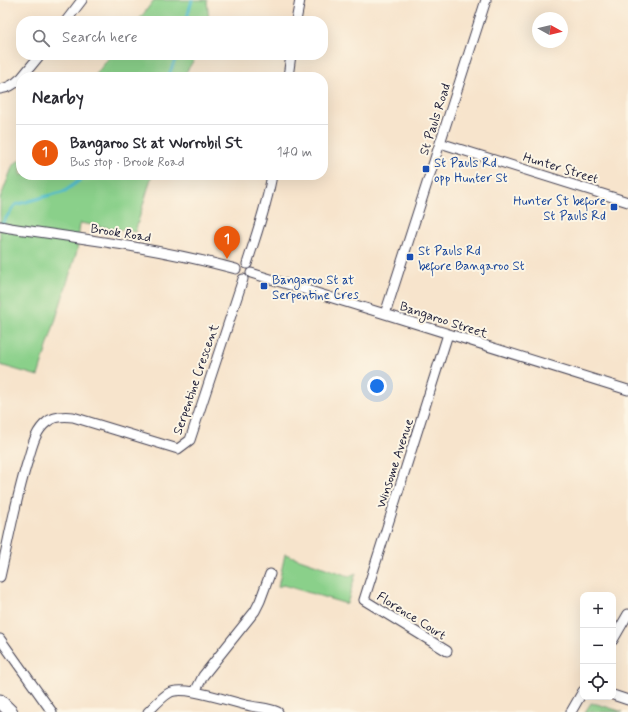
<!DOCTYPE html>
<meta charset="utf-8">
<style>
:root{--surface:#fff;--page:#f7f7f7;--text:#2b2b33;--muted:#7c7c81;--line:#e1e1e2;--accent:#ea580c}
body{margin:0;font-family:Mynerve,sans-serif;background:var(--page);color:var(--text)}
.controls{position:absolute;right:12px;bottom:12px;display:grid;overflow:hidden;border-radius:8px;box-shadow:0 4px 16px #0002}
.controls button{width:36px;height:36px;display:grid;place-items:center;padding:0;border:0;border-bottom:1px solid var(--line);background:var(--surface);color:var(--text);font:20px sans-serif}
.compass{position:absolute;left:532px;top:12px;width:36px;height:36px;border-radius:50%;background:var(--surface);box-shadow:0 4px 16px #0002;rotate:98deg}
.you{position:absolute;left:377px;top:386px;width:14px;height:14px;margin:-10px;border:3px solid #fff;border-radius:50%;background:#1a73e8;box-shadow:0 0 0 6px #1a73e833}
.badge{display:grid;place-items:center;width:26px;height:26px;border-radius:50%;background:var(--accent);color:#fff;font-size:13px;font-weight:700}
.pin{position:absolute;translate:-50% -33px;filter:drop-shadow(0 1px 2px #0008)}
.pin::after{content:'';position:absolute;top:21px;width:14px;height:12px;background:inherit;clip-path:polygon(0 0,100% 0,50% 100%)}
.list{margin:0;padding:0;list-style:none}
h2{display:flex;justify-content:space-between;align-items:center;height:52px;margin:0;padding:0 16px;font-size:17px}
h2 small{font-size:13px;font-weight:400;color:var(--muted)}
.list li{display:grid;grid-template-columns:26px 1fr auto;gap:12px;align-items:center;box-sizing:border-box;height:56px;padding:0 16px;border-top:1px solid var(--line)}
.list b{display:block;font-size:15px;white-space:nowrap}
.list p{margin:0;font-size:13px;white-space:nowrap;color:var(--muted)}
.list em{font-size:13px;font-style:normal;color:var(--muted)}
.icon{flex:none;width:22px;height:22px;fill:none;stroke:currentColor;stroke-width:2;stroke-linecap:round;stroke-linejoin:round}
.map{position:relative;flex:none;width:628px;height:712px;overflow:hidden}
.search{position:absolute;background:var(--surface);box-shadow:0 4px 16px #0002;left:16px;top:16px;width:312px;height:44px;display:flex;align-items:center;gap:10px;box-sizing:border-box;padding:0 14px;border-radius:16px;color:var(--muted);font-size:15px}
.panel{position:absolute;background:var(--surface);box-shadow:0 4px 16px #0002;left:16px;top:72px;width:312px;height:108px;border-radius:16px}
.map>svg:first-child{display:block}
.green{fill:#8ad08a;stroke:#567962}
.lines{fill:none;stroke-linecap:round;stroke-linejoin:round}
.stream{stroke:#54bfcf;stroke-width:3}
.minor-casing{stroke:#423f51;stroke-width:11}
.highway-casing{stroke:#423f51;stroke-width:15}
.minor{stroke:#fff;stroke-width:9}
.highway{stroke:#fff;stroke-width:13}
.transit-dot{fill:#1a4fb4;stroke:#fcf5e5;stroke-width:1.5}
.labels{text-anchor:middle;stroke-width:4;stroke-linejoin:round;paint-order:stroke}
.street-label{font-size:13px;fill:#22223b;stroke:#fcf5e5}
.transit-label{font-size:13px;fill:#164399;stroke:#fcf5e5;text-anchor:start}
</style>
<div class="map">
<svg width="628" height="712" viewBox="0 0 628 712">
<rect width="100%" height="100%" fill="#fcf5e5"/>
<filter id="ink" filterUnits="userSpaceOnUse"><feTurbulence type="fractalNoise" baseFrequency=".025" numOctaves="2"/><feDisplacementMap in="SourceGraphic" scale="8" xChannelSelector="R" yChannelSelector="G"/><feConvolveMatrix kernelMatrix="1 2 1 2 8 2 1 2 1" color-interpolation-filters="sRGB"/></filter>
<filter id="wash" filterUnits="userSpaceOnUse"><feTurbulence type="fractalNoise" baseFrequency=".012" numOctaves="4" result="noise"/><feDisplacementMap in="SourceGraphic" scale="16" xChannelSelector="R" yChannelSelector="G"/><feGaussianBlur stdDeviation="0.9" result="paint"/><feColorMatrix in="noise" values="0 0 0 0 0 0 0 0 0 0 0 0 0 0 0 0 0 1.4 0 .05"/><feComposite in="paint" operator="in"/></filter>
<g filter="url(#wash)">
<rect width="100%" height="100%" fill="#f7e4cc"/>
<path class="green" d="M 154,0 L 207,0 L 209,21 L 138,21 Z
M 111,55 L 197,55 L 183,77 L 94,77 Z
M 21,159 L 21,175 L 152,175 L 135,232 L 80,223 L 77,251 L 38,376 L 0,365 L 0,199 L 13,165 Z
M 285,554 L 349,576 L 356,573 L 347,604 L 283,585 L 278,587 Z
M 591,703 L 597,704 L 623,712 L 585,712 Z"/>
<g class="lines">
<path class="stream" d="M 186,21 L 192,0
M 168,77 L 177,55
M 1,225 L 15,205 L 65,191 L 87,175"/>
</g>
</g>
<g filter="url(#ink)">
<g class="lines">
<g class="minor-casing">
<path id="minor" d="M 66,21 L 82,0
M 296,21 L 300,0
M 22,77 L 40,55
M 288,77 L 291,55
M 0,89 C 9,88 15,84 21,78
M 440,143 L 628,202
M 0,226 L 10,228 C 86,239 162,249 236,269
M 247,264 C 256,235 267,205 272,175
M 251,273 L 385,314 L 628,390
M 385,314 L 486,0
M 0,577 C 9,538 16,498 28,460 C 32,447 35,431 47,422 C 54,416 64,416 73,417 L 178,449 L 190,440 L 243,279
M 0,639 L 52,712
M 613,640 L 628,614
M 447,651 L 364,600 L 448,334
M 195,692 L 203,676 L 255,611 L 260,601 L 270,574
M 613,695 L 628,700
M 148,712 C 153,707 162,697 169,693 C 184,684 232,703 251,706 C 260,708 269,708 278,712
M 571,712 L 583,691"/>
</g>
<g class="highway-casing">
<path id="highway" d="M 0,701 L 11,712"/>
</g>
<use href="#minor" class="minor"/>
<use href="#highway" class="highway"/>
</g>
</g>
<g class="transit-dot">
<rect x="422" y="165" width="8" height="8" rx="2"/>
<rect x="610" y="203" width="8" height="8" rx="2"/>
<rect x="406" y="253" width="8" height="8" rx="2"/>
<rect x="260" y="282" width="8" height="8" rx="2"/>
</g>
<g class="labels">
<g class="street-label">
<text transform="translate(434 119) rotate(-72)" y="5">St Pauls Road</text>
<text transform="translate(561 167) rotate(17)" y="5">Hunter Street</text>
<text transform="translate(121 232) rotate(9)" y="5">Brook Road</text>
<text transform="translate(444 319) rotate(18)" y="5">Bangaroo Street</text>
<text transform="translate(195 379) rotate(-71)" y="5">Serpentine Crescent</text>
<text transform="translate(394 463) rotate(-72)" y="5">Winsome Avenue</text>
<text transform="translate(412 615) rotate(32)" y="5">Florence Court</text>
</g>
<g class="transit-label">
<text x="434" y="167">St Pauls Rd<tspan x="434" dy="15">opp Hunter St</tspan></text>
<text x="606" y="205" text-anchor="end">Hunter St before<tspan x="606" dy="15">St Pauls Rd</tspan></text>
<text x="418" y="255">St Pauls Rd<tspan x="418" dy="15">before Bangaroo St</tspan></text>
<text x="272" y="284">Bangaroo St at<tspan x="272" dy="15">Serpentine Cres</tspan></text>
</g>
</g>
</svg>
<div class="controls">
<button>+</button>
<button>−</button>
<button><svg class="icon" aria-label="locate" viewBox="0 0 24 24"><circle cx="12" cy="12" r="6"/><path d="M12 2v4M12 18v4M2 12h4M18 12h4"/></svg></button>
</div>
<svg class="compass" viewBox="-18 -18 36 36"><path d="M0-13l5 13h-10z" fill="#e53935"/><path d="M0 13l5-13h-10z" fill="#7c7c81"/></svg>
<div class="you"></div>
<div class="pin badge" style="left:227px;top:259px">1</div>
<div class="search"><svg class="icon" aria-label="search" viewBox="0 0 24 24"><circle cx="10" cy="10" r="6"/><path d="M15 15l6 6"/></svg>Search here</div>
<section class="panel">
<h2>Nearby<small></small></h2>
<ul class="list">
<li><span class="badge">1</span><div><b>Bangaroo St at Worrobil St</b><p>Bus stop · Brook Road</p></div><em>140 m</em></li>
</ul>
</section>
</div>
